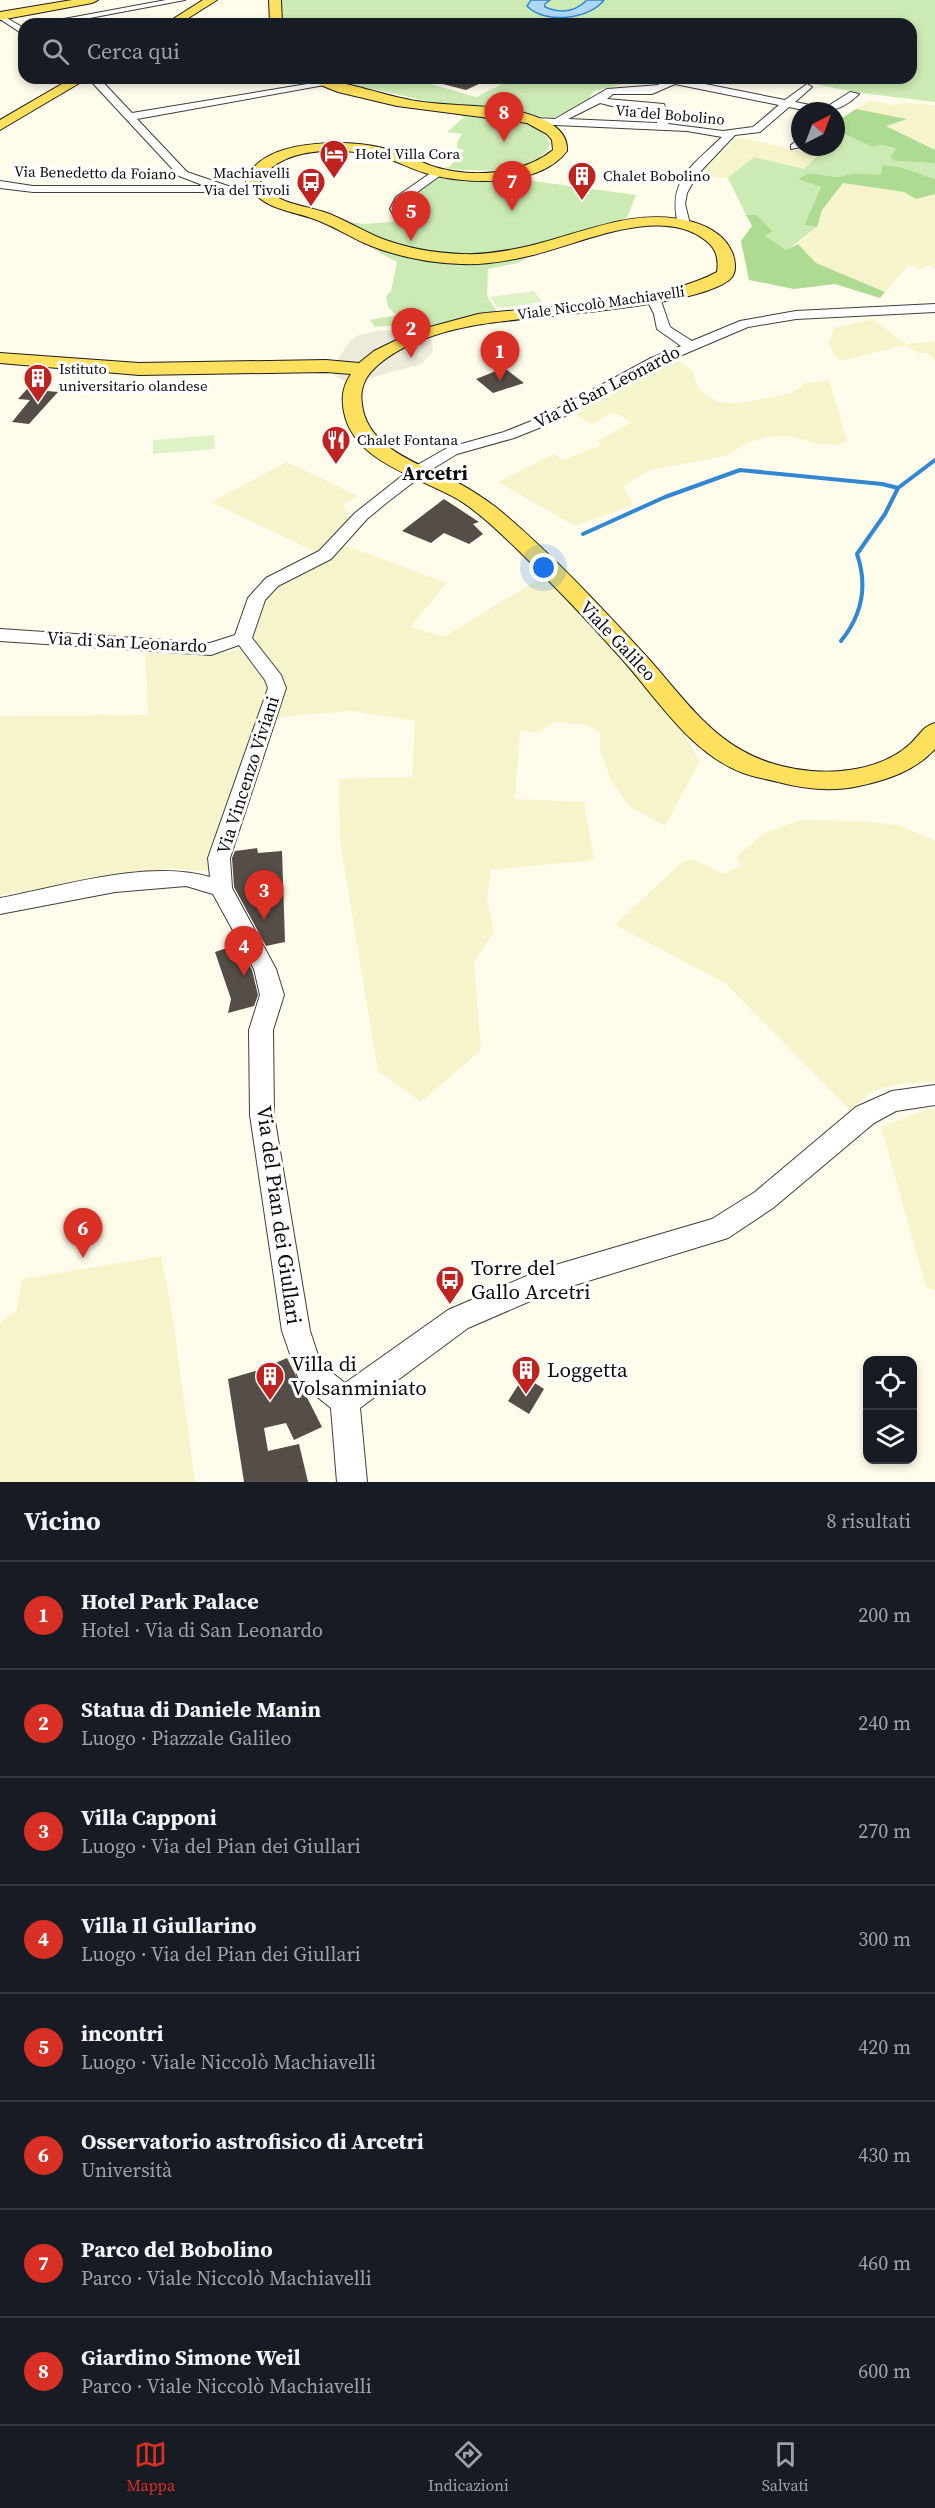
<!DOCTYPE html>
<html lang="it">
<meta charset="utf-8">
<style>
:root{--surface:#171b24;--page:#242831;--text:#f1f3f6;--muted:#9ea1a6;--line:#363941;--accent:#d93025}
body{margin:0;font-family:"Source Serif 4",serif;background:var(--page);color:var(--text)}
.controls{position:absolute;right:18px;bottom:18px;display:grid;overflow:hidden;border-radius:12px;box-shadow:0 3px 9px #0003}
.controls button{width:54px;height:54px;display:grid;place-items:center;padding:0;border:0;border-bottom:2px solid var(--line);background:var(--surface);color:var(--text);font:30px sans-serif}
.compass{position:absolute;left:791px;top:102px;width:54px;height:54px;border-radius:50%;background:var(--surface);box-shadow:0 3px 9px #0003;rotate:42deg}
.you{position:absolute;left:544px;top:568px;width:21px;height:21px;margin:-15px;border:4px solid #fff;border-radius:50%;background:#1a73e8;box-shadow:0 0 0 9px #1a73e833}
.badge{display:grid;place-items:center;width:39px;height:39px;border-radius:50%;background:var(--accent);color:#fff;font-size:20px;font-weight:700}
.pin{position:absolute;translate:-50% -50px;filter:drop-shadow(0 2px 3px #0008)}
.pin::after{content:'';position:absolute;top:32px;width:21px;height:18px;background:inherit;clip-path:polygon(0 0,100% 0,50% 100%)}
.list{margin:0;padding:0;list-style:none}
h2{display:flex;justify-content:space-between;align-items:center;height:78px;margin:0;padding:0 24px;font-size:26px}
h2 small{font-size:20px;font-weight:400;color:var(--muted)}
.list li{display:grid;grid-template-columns:39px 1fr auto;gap:18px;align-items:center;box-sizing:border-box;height:108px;padding:0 24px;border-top:2px solid var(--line)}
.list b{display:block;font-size:22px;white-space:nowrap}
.list p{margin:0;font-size:20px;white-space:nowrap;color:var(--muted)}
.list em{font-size:20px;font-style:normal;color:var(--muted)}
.icon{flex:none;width:33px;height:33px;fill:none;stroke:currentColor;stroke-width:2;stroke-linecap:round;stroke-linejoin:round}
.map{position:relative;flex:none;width:935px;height:1482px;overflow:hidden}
.search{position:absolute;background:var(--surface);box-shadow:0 3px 9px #0003;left:18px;right:18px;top:18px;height:66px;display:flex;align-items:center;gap:15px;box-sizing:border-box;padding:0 21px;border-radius:18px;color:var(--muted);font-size:22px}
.sheet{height:942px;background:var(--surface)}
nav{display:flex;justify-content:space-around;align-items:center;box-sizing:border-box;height:84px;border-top:2px solid var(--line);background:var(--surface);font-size:16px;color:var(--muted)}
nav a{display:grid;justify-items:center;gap:3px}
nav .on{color:var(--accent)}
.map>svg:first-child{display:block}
.farmland{fill:#f5f4ca}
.green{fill:#cceab4}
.forest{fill:#aedb92}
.pitch{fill:#dff1c6}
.plaza{fill:#eeeada}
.water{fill:#aed7f8;stroke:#3387d1;stroke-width:1.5}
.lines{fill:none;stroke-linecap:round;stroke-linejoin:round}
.stream{stroke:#3387d1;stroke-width:4}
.building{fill:#554e48}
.minor-casing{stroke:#3f3f3f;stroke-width:2}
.major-casing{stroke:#1d1d1d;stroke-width:2}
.minor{fill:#fff;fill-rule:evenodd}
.major{fill:#fde05d;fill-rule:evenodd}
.labels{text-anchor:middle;stroke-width:6;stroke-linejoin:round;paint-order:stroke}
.far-street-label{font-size:15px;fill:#0c0c0c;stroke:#fff}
.far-poi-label{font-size:15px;fill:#0c0c0c;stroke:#fff;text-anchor:start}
.street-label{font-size:18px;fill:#0c0c0c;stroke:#fff}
.neighbourhood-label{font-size:20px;font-weight:bold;fill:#0c0c0c;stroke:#fff}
.near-street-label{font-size:21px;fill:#0c0c0c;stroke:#fff}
.near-poi-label{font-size:21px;fill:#0c0c0c;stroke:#fff;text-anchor:start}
</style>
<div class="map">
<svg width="935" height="1482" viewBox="0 0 935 1482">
<rect width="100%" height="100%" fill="#fffceb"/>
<path class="farmland" d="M 870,100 L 894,105 L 906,103 L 935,105 L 935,150 L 886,126 L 905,119 L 856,109 Z
M 739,137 L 817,155 L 804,169 L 754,157 L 728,178 L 693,177 Z
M 843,183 L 904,192 L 916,199 L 935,194 L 935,270 L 930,265 L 920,269 L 909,265 L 885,292 L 816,263 L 798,244 L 817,227 L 822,210 Z
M 873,319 L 906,344 L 935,341 L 935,362 L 928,353 L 917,353 L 906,345 L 840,361 L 828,345 L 834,328 Z
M 672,357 L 692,370 L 699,389 L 718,402 L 735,404 L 792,393 L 805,383 L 829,380 L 847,440 L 839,445 L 819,444 L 791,436 L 766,437 L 747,443 L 726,456 L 650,470 L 623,486 L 633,505 L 575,526 L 498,482 L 554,454 L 563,460 L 601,445 L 597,441 L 632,422 L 613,412 L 592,424 L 573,413 Z
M 287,462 L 358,496 L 343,504 L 354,529 L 342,544 L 447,583 L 410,627 L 444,637 L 545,575 L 669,710 L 700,761 L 665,826 L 630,807 L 612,783 L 600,750 L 600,733 L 588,725 L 554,722 L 540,732 L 520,731 L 515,799 L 584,802 L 594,860 L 491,870 L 487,898 L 494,932 L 474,962 L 481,1050 L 421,1102 L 378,1071 L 340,841 L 339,779 L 412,777 L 415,721 L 351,711 L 257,719 L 208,871 L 172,868 L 0,895 L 0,716 L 148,715 L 145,653 L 205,656 L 238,650 L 234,643 L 273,586 L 326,557 L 211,502 Z
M 801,820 L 858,821 L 899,825 L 935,841 L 935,1082 L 903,1083 L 872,1091 L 850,1110 L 725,983 L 615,925 L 683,861 L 692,859 L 724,874 L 740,866 L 737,856 L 764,833 Z
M 928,1109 L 935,1109 L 935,1291 L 926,1287 L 881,1127 Z
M 161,1256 L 171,1306 L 195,1482 L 0,1482 L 0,1323 L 17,1310 L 22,1279 Z"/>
<path class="green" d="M 279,0 L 935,0 L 935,102 L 861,93 L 782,78 L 911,78 L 911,24 L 281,24 Z
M 322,78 L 409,78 L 476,97 L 514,78 L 637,78 L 633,82 L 594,91 L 585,104 L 553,118 L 431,102 Z
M 451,113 C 474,116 547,116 550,145 C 535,177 470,171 442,168 L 449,167 L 464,150 L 457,148 L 457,142 L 462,134 L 447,132 L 464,117 Z
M 842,133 L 872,147 L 881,145 L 897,150 L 896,161 L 935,163 L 935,179 L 900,167 L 882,165 L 881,175 L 855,173 L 837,177 L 809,173 L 799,179 L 821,187 L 804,225 L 817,227 L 786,251 L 764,236 L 773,231 L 757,215 L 746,215 L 728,178 L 754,157 L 804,169 L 826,147 L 836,147 L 836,139 Z
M 435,173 L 505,177 L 636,195 L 627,218 L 546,245 L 466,257 L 403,248 L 340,221 L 365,224 L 400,221 L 393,206 Z
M 368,240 L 434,258 L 527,252 L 528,257 L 518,263 L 488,269 L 487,296 L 499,315 L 431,328 L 413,324 L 375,327 L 370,320 L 396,315 L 388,307 L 386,296 L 391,291 L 397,262 L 369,247 Z"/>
<path class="forest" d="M 856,109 L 907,119 L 886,126 L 935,150 L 935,163 L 896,161 L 890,157 L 896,149 L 881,145 L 872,147 L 836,130 L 836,122 Z
M 882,165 L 900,167 L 935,179 L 935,194 L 916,199 L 904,192 L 843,183 L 822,210 L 817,227 L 804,225 L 821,187 L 798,179 L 809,173 L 837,177 L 855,173 L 881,175 Z
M 746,215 L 757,215 L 773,231 L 765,236 L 786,250 L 798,244 L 816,263 L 885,292 L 880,298 L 835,284 L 794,289 L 749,280 L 741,241 L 752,226 Z"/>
<path class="pitch" d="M 534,291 L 542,302 L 498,308 L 490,297 Z
M 214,435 L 215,449 L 153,454 L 153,440 Z"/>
<path class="plaza" d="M 380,330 L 422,334 L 432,341 L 433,352 L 420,365 L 390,372 L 362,382 L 344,381 L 334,375 L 333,366 L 350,341 L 359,335 Z"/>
<path class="water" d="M 531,0 L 550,0 L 545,4 L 545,7 C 561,14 575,12 587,0 L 604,0 C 590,19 545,25 527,6 Z"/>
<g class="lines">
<path class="stream" d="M 583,534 L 665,497 L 740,470 L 882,484 L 898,488
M 841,641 C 862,615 868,586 857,554 L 885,514 L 898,488 L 935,460"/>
</g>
<path class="building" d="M 435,78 L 466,78 L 483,82 L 466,90 L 435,82 Z
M 507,370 L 524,383 L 493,393 L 476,379 L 496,371 Z
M 27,389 L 58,392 L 29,424 L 12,422 L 30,400 L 18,399 Z
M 444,499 L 479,522 L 473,524 L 483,534 L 469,544 L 444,533 L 431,543 L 402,531 Z
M 257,848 L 258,853 L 282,851 L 285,942 L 266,946 L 234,887 L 232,858 L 235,851 Z
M 238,944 L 252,970 L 258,995 L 254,1006 L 228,1013 L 231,999 L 215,952 Z
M 287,1358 L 322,1427 L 294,1440 L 286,1423 L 264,1428 L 268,1451 L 299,1444 L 308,1482 L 244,1482 L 228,1379 L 262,1369 Z
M 524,1376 L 544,1389 L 529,1414 L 508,1401 Z"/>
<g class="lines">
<g class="minor-casing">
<path id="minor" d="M 166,0 L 185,0 L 58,24 L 37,24 Z
M 0,14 L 24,28 L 24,35 L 0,19 Z
M 88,78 L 99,78 L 132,113 L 325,81 L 330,84 L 137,119 L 187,172 L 228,186 L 264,192 L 264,196 L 226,192 L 33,192 L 0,188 L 0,181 L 33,186 L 205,186 L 179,176 Z
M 653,78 L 675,78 L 785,100 L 807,84 L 812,87 L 795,102 L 825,108 L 850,92 L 859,94 C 837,116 817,113 789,107 L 760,132 L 735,135 L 697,175 L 687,193 L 685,204 L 690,224 L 684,228 L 678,224 C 667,180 693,165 722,137 L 687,131 L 534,124 L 529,121 L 534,118 L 555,119 L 607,89 L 659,85 ZM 675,84 L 779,105 L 753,127 L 723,131 L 668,124 L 669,117 L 664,104 L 607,99 L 613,94 L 652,94 ZM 600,103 L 616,107 L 656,109 L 657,123 L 568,119 Z
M 800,138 L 801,147 L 791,149 L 791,145 Z
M 435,170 L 445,172 L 405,201 L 402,209 L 406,217 L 396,220 L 390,209 L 396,197 Z
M 653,294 L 660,298 L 670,327 L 692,341 L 740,321 L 796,311 L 935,304 L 935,312 L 796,319 L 748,327 L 661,364 L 554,422 L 514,438 L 457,454 L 424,474 L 385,504 L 367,519 L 331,559 L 278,586 L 265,600 L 252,638 L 281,675 L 286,688 L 230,858 L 232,888 L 276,969 L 284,995 L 273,1030 L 274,1115 L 310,1331 L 321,1364 L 345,1383 L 448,1310 L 545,1268 L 712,1219 L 755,1192 L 856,1107 L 892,1091 L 935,1085 L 935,1105 L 896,1111 L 874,1123 L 773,1208 L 728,1238 L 549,1293 L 468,1328 L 360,1408 L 367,1482 L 337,1482 L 331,1408 L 300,1383 L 282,1331 L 250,1115 L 249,1030 L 260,995 L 254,969 L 213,894 L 186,886 L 115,892 L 0,914 L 0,898 C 63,886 148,859 210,877 L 208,858 L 268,688 L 265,680 L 239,645 L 211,655 L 0,641 L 0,629 L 210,643 L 235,635 L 248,598 L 266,578 L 319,551 L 355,513 L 412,468 L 447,448 L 504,432 L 544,416 L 651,358 L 681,346 L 657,329 L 654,314 L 646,298 Z"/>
</g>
<g class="major-casing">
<path id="major" d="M 72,0 L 98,0 L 92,3 L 0,20 L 0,12 Z
M 203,0 L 217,0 L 179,24 L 165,24 Z
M 269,0 L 281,0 L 282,24 L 270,24 Z
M 72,78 L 88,78 L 0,130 L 0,120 Z
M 303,78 C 339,78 380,95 416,101 C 457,108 506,102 544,120 C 557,126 568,136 567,151 C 539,188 465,185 425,173 C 408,168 392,158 374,155 C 339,148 281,146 260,181 C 275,205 302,204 327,213 C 345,220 362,230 380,238 C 406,248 434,253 462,254 C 485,255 507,251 529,246 C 584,233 636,206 693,222 C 710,227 725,236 732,252 C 735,259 737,270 732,277 C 706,308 522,316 476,325 C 442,331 394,345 370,373 C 363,382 360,393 362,404 C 367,451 427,466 462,485 C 475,492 486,500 497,508 C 551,553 600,606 647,657 C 677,690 703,729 743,751 C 773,768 815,775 849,770 C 871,767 894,759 910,744 C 920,735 923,726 935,723 L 935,749 C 915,771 887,780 859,786 C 832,792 804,789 778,782 C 766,779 754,777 743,773 C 690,753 657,698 621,658 C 588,621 554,585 518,550 C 499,532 481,514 459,500 C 421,477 354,463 344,412 C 341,397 343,386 351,374 L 326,372 L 139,375 L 0,363 L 0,353 L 139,363 L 326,360 L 359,363 L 374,351 L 415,331 L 478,314 C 546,306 658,304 717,272 C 719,258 716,248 705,240 C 659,204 578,245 529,256 C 507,261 484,265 461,264 C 428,263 394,256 364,243 C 347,235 331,225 314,219 C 286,209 261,210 246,181 C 249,176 251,170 255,166 C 281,139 350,140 383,148 C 401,152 417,161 435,167 C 472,178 522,175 553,150 L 552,140 L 547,134 L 527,123 L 397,106 L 338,92 Z"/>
</g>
<use href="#minor" class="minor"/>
<use href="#major" class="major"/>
</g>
<defs>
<g id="hotel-pin" transform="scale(1.5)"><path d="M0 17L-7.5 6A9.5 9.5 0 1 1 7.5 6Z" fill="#bf2320" stroke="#fff"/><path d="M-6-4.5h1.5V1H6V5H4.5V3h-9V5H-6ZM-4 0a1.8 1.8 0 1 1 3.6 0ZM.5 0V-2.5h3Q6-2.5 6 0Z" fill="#fff"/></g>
<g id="building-pin" transform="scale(1.5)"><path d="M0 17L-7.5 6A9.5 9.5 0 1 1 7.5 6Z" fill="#bf2320" stroke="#fff"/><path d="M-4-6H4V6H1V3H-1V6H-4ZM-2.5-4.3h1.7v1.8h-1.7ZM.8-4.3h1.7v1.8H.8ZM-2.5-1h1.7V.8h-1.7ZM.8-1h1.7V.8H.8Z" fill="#fff"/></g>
<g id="bus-pin" transform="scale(1.5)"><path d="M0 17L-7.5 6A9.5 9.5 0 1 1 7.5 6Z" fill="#bf2320" stroke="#fff"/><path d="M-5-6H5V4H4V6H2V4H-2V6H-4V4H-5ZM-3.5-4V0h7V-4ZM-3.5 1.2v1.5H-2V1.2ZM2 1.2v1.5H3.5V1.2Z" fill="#fff"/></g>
<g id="restaurant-pin" transform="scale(1.5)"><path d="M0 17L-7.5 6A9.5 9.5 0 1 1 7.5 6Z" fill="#bf2320" stroke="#fff"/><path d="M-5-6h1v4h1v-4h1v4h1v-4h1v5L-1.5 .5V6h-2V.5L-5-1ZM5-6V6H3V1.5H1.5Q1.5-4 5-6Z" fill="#fff"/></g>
</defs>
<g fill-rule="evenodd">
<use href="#hotel-pin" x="334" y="154"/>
<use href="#building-pin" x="582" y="176"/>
<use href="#bus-pin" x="311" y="182"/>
<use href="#building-pin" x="38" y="378"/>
<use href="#restaurant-pin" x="336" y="440"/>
<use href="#bus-pin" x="450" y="1280"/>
<use href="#building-pin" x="526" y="1370"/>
<use href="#building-pin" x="270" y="1376"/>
</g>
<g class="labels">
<g class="far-street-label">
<text transform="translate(670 115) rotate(5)" y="5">Via del Bobolino</text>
<text transform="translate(95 173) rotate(1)" y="5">Via Benedetto da Foiano</text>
<text transform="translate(601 303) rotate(-8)" y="5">Viale Niccolò Machiavelli</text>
</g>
<g class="far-poi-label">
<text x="355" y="159">Hotel Villa Cora</text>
<text x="290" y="178" text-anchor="end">Machiavelli<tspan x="290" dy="17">Via del Tivoli</tspan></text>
<text x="603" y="181">Chalet Bobolino</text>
<text x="59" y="374">Istituto<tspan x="59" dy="17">universitario olandese</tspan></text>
<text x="357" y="445">Chalet Fontana</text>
</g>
<g class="street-label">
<text transform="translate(607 387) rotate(-27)" y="6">Via di San Leonardo</text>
<text transform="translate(618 641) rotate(47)" y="6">Viale Galileo</text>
<text transform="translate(127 642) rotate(3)" y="6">Via di San Leonardo</text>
<text transform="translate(248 775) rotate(-72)" y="6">Via Vincenzo Viviani</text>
</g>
<g class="neighbourhood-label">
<text x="435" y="480">Arcetri</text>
</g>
<g class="near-street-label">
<text transform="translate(279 1215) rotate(82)" y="7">Via del Pian dei Giullari</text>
</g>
<g class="near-poi-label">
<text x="471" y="1275">Torre del<tspan x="471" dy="24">Gallo Arcetri</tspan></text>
<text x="291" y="1371">Villa di<tspan x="291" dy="24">Volsanminiato</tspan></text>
<text x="547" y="1377">Loggetta</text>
</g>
</g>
</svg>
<div class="controls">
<button><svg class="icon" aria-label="locate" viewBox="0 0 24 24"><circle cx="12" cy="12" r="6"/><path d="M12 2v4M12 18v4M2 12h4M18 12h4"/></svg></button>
<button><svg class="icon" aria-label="layers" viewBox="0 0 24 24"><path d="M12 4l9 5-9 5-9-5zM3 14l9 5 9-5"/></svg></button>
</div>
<svg class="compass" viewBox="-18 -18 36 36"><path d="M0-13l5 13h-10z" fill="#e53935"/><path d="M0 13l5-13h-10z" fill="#9ea1a6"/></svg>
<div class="you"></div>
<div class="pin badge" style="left:500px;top:381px">1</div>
<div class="pin badge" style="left:411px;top:358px">2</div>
<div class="pin badge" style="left:264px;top:920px">3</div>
<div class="pin badge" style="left:244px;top:976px">4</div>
<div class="pin badge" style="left:411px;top:241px">5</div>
<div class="pin badge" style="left:83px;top:1258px">6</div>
<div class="pin badge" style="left:512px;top:211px">7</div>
<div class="pin badge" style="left:504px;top:142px">8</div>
<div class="search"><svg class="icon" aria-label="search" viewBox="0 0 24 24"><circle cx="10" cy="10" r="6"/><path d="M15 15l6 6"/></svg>Cerca qui</div>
</div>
<section class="sheet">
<h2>Vicino<small>8 risultati</small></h2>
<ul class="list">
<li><span class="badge">1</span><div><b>Hotel Park Palace</b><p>Hotel · Via di San Leonardo</p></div><em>200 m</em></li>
<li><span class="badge">2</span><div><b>Statua di Daniele Manin</b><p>Luogo · Piazzale Galileo</p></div><em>240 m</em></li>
<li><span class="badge">3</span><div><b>Villa Capponi</b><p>Luogo · Via del Pian dei Giullari</p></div><em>270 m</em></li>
<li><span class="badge">4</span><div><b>Villa Il Giullarino</b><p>Luogo · Via del Pian dei Giullari</p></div><em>300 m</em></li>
<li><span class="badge">5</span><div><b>incontri</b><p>Luogo · Viale Niccolò Machiavelli</p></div><em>420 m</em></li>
<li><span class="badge">6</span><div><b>Osservatorio astrofisico di Arcetri</b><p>Università</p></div><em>430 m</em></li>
<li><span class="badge">7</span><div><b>Parco del Bobolino</b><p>Parco · Viale Niccolò Machiavelli</p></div><em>460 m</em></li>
<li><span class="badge">8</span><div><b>Giardino Simone Weil</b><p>Parco · Viale Niccolò Machiavelli</p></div><em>600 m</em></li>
</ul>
</section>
<nav>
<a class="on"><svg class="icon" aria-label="map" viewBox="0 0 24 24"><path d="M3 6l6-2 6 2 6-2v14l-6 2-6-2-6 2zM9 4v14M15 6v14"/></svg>Mappa</a>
<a><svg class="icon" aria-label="directions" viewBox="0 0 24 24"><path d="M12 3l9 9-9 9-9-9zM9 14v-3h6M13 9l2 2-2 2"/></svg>Indicazioni</a>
<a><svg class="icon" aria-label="saved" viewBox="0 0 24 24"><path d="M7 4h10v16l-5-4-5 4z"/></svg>Salvati</a>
</nav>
